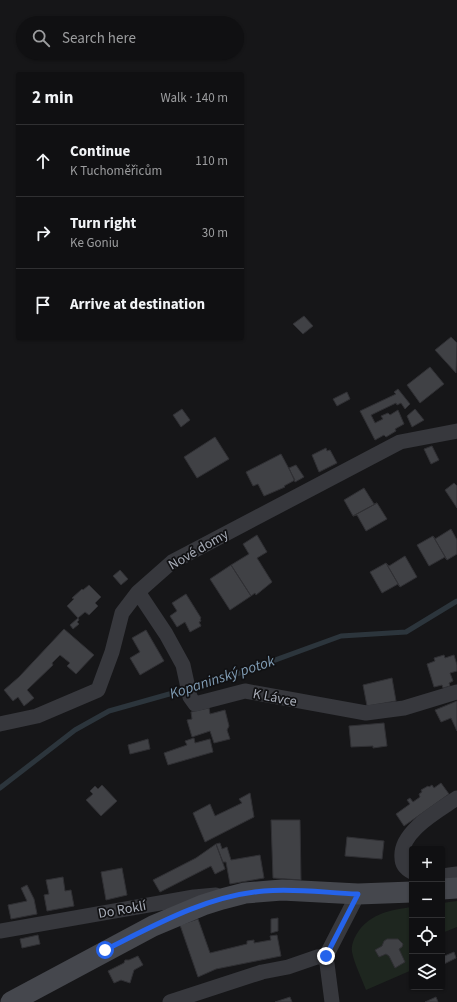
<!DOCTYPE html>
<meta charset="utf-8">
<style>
:root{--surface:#101012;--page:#19191b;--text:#f1f3f6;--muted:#9c9d9f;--line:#303032}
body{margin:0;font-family:"Source Sans 3",sans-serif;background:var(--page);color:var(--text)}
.controls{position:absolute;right:12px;bottom:12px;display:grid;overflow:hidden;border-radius:4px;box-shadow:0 1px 3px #0004}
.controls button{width:36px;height:36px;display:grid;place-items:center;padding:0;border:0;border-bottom:1px solid var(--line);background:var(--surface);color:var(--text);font:20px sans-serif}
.stop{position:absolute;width:12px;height:12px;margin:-9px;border:3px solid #2563eb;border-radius:50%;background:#fff}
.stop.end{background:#2563eb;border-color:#fff;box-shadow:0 1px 4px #0008}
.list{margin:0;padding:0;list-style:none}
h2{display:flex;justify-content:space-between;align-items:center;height:52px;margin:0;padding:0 16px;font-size:17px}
h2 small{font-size:13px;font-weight:400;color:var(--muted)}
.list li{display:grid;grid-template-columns:26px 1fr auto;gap:12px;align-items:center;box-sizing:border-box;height:72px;padding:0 16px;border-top:1px solid var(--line)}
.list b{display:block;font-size:15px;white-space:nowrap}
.list p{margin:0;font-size:13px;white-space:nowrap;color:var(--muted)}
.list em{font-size:13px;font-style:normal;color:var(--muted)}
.icon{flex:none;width:22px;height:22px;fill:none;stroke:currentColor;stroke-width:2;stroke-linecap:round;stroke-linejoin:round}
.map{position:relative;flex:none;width:457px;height:1002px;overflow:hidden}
.search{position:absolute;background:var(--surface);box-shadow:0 1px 3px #0004;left:16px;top:16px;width:228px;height:44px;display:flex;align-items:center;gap:10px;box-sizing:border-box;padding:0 14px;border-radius:22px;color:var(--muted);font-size:15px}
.panel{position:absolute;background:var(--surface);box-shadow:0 1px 3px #0004;left:16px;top:72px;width:228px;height:268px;border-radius:4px}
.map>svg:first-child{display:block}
.green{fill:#1e261f;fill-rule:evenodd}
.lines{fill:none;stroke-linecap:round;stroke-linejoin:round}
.stream{stroke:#2c353c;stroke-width:5}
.building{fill:#404145;stroke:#303034}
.street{stroke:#37383d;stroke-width:15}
.secondary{stroke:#45474d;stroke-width:21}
.route{stroke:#2563eb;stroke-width:5}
.labels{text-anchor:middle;stroke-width:3.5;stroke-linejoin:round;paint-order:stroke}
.street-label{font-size:14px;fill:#a8adb8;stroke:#111113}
.water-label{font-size:15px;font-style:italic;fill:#7f9bb3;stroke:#111113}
</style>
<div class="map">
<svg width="457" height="1002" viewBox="0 0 457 1002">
<rect width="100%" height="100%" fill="#161618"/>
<path class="green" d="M 457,901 L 457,927 L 442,933 L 442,903 Z
M 412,907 L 412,970 L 366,990 C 362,979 354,963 352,952 C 351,945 354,938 358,932 C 371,913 391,910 412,907 ZM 387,939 L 398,939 L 403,944 L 402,947 L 399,949 L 405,962 L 395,967 L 389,956 L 386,954 L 379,957 L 375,950 L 382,946 Z"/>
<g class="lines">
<path class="stream" d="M 0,788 L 75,730 L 109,711 L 226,678 L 341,636 L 406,632 L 457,601"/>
</g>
<path class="building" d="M 304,316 L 313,326 L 303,334 L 293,324 Z
M 451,337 L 457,343 L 456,373 L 435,350 Z
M 430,367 L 444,384 L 420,403 L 407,385 Z
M 398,389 L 410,404 L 405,409 L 401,403 L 397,405 L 396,403 L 371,415 L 375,423 L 383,419 L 381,416 L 388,413 L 390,415 L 398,410 L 404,424 L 395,429 L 396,431 L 386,437 L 384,435 L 375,440 L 360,411 L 396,394 L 394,392 Z
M 347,392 L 350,399 L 337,406 L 333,399 Z
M 182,409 L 190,420 L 181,427 L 173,415 Z
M 415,409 L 424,420 L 412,427 L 407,416 Z
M 215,437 L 229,459 L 197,478 L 184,457 Z
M 432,446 L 439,460 L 431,464 L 424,449 Z
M 326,448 L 327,451 L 330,450 L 337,463 L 319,472 L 312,455 Z
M 281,454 L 295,480 L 284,486 L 285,487 L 264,496 L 258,484 L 253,486 L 246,472 Z
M 296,465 L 304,477 L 295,482 L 289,468 Z
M 454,483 L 457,486 L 457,508 L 445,490 Z
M 364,488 L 374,504 L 377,503 L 353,516 L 344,500 Z
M 377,503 L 387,519 L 366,531 L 357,515 L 353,516 Z
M 451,529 L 457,540 L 457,554 L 447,560 L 433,536 L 435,539 Z
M 257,535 L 267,552 L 257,558 L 272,582 L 256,595 L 255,593 L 251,596 L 231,565 L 249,554 L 243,544 Z
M 433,536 L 447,560 L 445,557 L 429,566 L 417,545 Z
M 405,556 L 417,577 L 400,587 L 386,563 L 389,566 Z
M 386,563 L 400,587 L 398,584 L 382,593 L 370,572 Z
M 231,565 L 251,596 L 230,610 L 210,579 Z
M 120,570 L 128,579 L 121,585 L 113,576 Z
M 89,585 L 101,597 L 95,603 L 98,606 L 89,615 L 85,612 L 78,618 L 79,620 L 77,622 L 79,624 L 73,629 L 70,625 L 78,618 L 67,606 L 74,599 L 72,598 L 82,589 L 83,590 Z
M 186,594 L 201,618 L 200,619 L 201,621 L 199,622 L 201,626 L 190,632 L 185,622 L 177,627 L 170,616 L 177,611 L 172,603 Z
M 64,629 L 94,655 L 76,674 L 67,666 L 70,663 L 60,655 L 52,663 L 53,665 L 27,690 L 34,698 L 24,706 L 18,697 L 13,701 L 4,690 L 19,677 Z
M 146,630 L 164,661 L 140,675 L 130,658 L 140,652 L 132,638 Z
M 444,655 L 445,658 L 454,655 L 457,665 L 457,671 L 450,673 L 453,681 L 449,683 L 450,686 L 443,688 L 442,685 L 434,687 L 427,664 L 435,661 L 434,658 Z
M 392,678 L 396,701 L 367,706 L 363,685 Z
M 457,701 L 457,731 L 451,718 L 441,722 L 435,710 Z
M 209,708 L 210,714 L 225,710 L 229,726 L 227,730 L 230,739 L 214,743 L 210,731 L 192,737 L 187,720 L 192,719 L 191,712 Z
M 384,723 L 387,746 L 373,748 L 373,746 L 351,747 L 349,726 Z
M 194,738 L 195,743 L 210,739 L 213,752 L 168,765 L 164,753 L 187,745 L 185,741 Z
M 148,739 L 150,749 L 130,754 L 128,745 Z
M 441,783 L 449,794 L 404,826 L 396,814 L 410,804 L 407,800 L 410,798 L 413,802 L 420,797 L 419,794 L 422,792 L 421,790 L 428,786 L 429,787 L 432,785 L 434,788 Z
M 102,785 L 117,801 L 101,816 L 86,800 L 93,794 L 90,791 L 95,786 L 98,789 Z
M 250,793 L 254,817 L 205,842 L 193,813 L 210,804 L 215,816 L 242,803 L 239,799 Z
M 271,820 L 300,820 L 301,880 L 273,878 Z
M 347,837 L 384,841 L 382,859 L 345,856 Z
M 220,843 L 222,849 L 227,847 L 231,860 L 260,855 L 264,878 L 230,884 L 226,862 L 223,862 L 216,844 Z
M 216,844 L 225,869 L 215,874 L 211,866 L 160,892 L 153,880 L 196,858 Z
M 122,868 L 127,895 L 106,900 L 101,872 Z
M 63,877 L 65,891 L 71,890 L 74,906 L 47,911 L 44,895 L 49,894 L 46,880 Z
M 27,885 L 34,899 L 37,914 L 11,919 L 8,905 L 27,901 L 21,888 Z
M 278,918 L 278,931 L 271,933 L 271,919 Z
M 198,919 L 210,953 L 247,944 L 247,941 L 254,940 L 254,943 L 271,940 L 270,936 L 277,935 L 281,956 L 216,969 L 198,977 L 180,925 Z
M 38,935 L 40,944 L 22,948 L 20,939 Z
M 387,939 L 398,939 L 403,944 L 402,947 L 399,949 L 405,962 L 395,968 L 389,956 L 386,954 L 379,957 L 375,950 L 382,946 L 384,941 Z
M 454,952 L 456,958 L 444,964 L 442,957 Z
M 138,956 L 143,965 L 134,970 L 130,983 L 121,980 L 114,983 L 108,971 L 124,963 L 125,960 L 129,960 Z
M 290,997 L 292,1002 L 275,1002 Z
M 436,997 L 438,1002 L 425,1002 Z"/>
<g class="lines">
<path class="street" d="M 138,592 L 166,634 L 183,665 L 190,697 L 195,704 L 245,691 L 366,713 L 404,708 L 457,692
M 0,724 L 37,716 L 98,690 L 112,652 L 122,613 L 138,592 L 172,562 L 400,442 L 457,431
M 412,872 C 406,869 402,865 402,858 C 399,832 438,811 457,798
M 442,876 L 457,874
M 0,931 L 194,897 L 216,895
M 170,1002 L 262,972 L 288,967 L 317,957 L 326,956
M 332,1002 L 326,956 L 358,894"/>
<path class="secondary" d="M 442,889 L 457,888
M 11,1002 L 153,926 L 203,905 L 222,899 L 245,893 L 282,890 L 358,894 L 412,892"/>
</g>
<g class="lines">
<path class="route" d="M 105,950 C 155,925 206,896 264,891 C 295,888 327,893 358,894 L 326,956"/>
</g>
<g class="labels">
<g class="street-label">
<text transform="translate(198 549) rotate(-30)" y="5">Nové domy</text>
<text transform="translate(275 697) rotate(11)" y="5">K Lávce</text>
<text transform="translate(122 909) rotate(-10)" y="5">Do Roklí</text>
</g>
<g class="water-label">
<text transform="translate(222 677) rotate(-18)" y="5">Kopaninský potok</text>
</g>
</g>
</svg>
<div class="controls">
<button>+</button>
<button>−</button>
<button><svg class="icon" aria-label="locate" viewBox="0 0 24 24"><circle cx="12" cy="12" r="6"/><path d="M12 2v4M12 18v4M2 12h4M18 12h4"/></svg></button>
<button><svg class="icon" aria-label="layers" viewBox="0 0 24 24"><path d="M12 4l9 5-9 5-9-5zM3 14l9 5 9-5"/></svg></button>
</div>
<div class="stop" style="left:105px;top:950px"></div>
<div class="stop end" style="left:326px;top:956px"></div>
<div class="search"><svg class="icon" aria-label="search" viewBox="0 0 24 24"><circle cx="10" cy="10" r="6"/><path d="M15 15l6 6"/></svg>Search here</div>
<section class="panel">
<h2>2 min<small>Walk · 140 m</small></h2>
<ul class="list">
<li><svg class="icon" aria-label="ahead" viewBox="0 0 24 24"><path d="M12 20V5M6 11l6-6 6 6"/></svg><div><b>Continue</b><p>K Tuchoměřicům</p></div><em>110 m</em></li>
<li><svg class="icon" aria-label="right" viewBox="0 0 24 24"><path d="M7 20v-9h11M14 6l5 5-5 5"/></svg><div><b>Turn right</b><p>Ke Goniu</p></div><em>30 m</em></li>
<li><svg class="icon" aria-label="arrive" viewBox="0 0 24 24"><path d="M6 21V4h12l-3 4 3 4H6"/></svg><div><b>Arrive at destination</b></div></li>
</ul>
</section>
</div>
